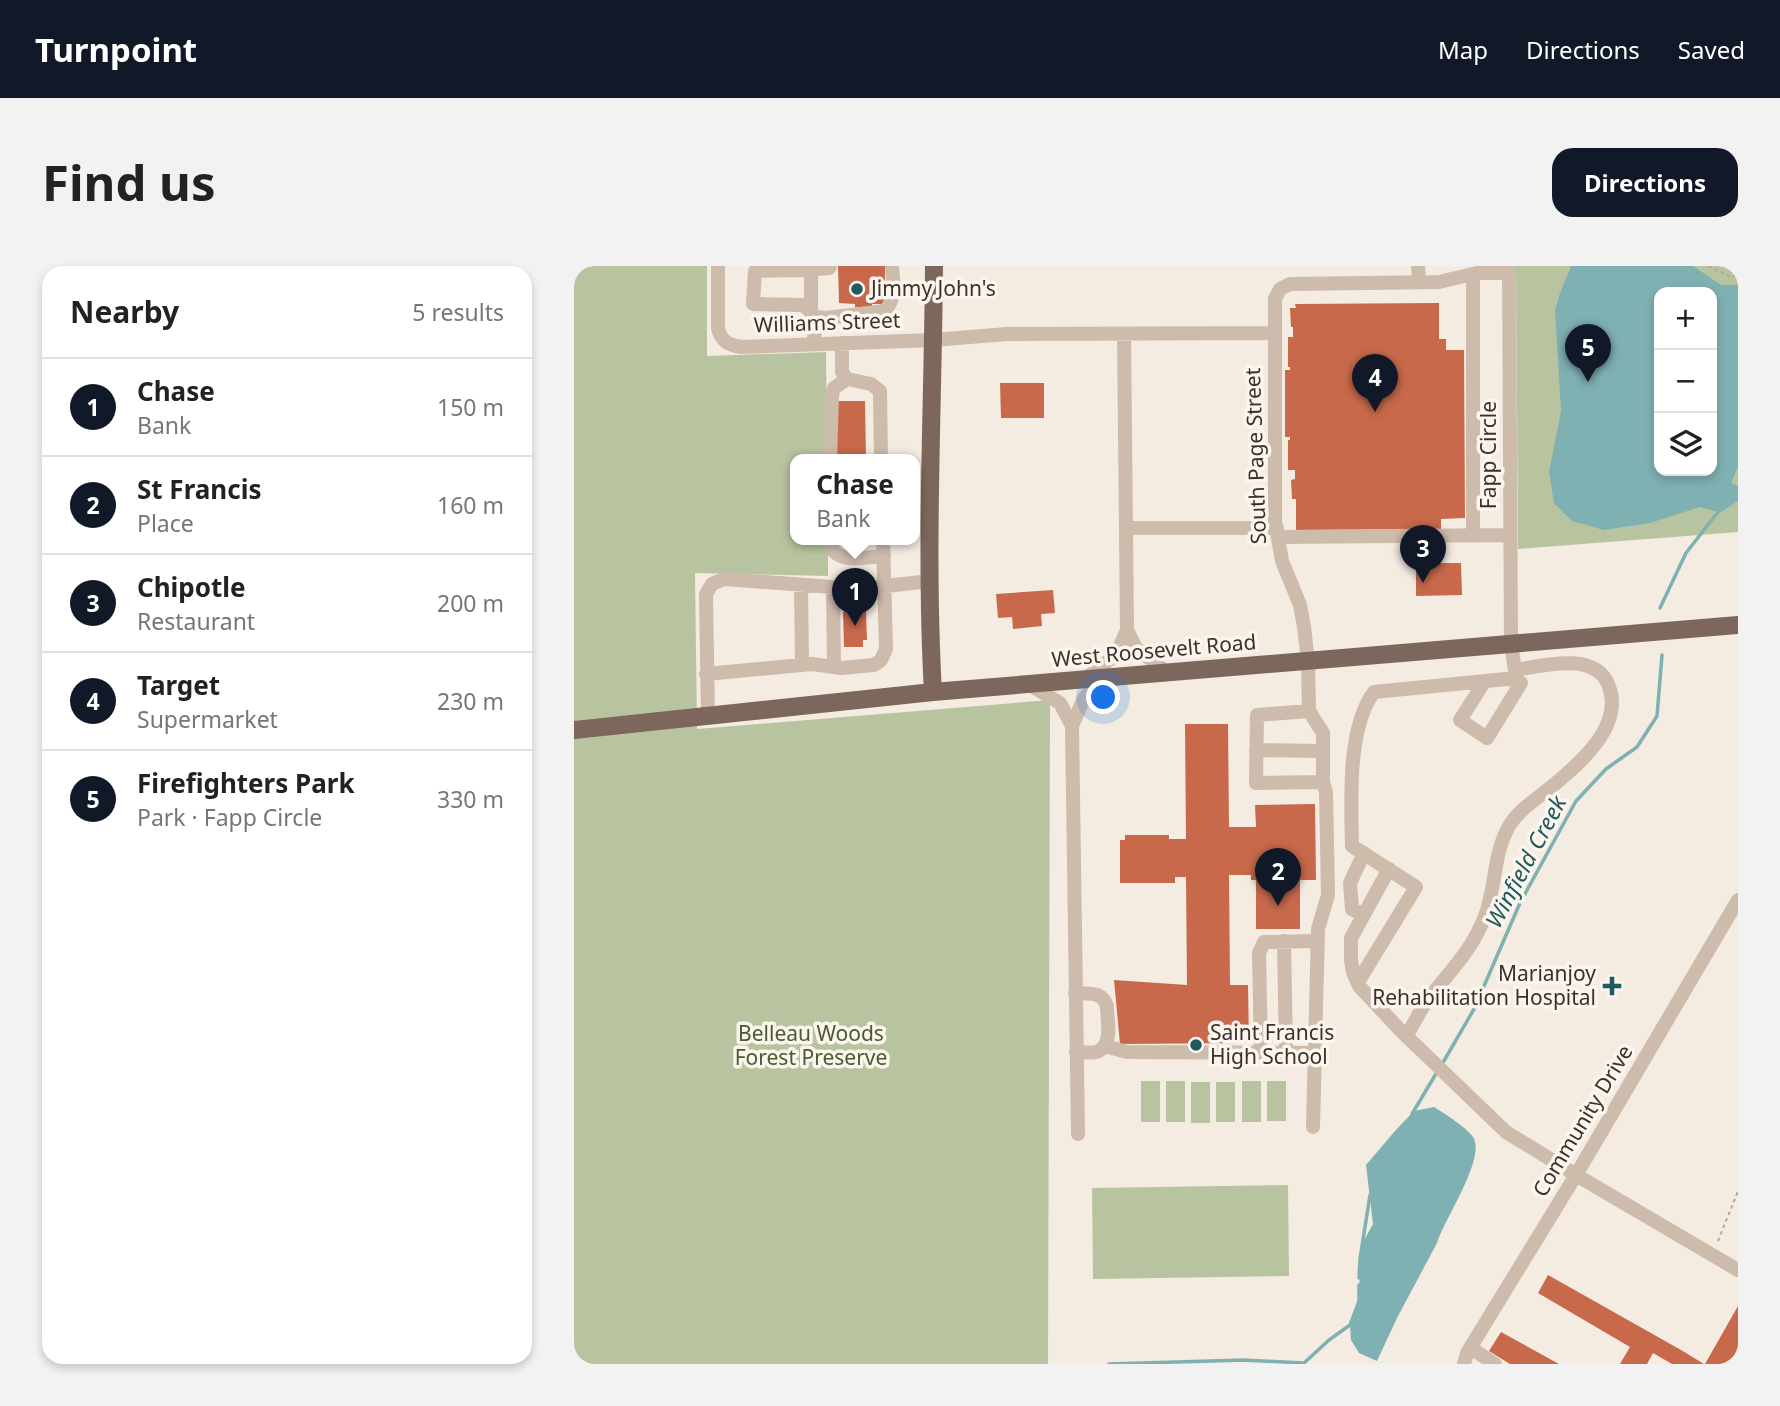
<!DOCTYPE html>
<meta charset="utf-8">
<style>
:root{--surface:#fff;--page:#f2f2f2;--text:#222;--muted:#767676;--line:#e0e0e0;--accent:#111827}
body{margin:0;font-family:"Noto Sans",sans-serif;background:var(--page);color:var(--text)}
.controls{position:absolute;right:21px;top:21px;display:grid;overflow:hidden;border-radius:14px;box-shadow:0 4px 10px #0003}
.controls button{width:63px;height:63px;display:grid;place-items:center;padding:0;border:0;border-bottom:2px solid var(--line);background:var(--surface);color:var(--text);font:35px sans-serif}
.you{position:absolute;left:530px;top:432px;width:24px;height:24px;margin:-18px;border:5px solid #fff;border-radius:50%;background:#1a73e8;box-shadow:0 0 0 10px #1a73e833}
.badge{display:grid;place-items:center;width:46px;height:46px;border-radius:50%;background:var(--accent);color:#fff;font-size:23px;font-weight:700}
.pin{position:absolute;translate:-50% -58px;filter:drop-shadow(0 2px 4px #0008)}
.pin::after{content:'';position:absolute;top:37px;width:24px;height:21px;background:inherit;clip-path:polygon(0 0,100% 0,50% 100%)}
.popup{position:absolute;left:216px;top:188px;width:130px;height:91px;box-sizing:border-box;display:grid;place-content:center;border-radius:14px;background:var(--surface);filter:drop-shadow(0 2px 5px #0005);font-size:23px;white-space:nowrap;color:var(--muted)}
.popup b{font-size:26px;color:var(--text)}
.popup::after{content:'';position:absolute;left:50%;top:100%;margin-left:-14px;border:14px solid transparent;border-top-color:var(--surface)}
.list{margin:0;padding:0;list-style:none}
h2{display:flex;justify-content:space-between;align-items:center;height:91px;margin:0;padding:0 28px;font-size:30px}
h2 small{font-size:23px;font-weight:400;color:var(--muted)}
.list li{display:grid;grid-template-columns:46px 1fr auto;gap:21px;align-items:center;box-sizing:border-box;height:98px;padding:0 28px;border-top:2px solid var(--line)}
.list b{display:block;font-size:26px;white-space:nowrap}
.list p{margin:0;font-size:23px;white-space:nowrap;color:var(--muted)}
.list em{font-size:23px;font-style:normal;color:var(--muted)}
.icon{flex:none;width:38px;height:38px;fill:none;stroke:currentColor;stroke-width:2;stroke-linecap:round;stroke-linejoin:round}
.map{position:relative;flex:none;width:1164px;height:1098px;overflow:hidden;border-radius:21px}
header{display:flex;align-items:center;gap:42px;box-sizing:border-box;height:98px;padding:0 35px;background:var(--accent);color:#fff}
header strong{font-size:33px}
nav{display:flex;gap:38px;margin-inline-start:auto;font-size:24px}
.intro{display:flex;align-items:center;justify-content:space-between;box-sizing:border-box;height:168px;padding:0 42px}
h1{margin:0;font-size:49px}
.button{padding:18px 32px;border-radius:21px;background:var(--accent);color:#fff;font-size:24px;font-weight:700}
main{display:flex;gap:42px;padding:0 42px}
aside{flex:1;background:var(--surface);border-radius:21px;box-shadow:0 4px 10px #0003}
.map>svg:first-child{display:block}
.green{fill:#b8c4a0;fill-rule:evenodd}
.water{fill:#7fb0b2;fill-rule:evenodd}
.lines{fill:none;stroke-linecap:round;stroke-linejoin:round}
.stream{stroke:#7fb0b2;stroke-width:3.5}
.building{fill:#c8694b}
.path{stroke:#b9a596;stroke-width:2;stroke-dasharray:3.5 3.5;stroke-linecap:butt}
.minor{stroke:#cdbbac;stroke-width:14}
.major{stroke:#7d675c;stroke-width:18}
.poi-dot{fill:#1f5a5e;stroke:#fbf5ee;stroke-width:2.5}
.labels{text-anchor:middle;stroke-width:7;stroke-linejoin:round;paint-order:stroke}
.poi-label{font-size:21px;fill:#3b302b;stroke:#fbf5ee;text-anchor:start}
.street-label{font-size:21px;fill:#3b302b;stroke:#fbf5ee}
.park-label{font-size:21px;fill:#4a5a2e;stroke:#fbf5ee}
.water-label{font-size:23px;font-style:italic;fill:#1f5a5e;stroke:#fbf5ee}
</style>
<header>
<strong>Turnpoint</strong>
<nav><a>Map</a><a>Directions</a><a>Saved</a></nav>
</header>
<div class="intro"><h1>Find us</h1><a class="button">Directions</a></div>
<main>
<aside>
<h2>Nearby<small>5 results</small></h2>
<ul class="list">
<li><span class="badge">1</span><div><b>Chase</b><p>Bank</p></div><em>150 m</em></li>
<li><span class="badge">2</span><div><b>St Francis</b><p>Place</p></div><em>160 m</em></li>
<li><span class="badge">3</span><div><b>Chipotle</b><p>Restaurant</p></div><em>200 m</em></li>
<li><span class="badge">4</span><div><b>Target</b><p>Supermarket</p></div><em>230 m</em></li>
<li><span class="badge">5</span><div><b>Firefighters Park</b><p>Park · Fapp Circle</p></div><em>330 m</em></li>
</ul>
</aside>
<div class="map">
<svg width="1164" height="1098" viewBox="0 0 1164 1098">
<rect width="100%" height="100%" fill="#f4ebe1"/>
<path class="green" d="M 0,0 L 133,0 L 133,90 L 252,86 L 253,194 L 222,194 L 222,274 L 254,274 L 254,310 L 121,307 L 123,463 L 476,434 L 474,1098 L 0,1098 Z
M 942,0 L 1164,0 L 1164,266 L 944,283 ZM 1085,26 L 1138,26 L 1138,205 L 1085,205 Z
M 567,815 L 586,815 L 586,856 L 567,856 Z
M 592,815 L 611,815 L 611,856 L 592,856 Z
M 668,815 L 687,815 L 687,856 L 668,856 Z
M 693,815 L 712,815 L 712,855 L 693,855 Z
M 617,816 L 636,816 L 636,857 L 617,857 Z
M 642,816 L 661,816 L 661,856 L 642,856 Z
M 714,919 L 715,1010 L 519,1013 L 518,922 Z"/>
<path class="water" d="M 997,0 L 1119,0 L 1147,19 L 1164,19 L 1164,201 L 1157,217 L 1164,220 L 1164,233 L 1144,246 L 1126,241 L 1076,257 L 1030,264 L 998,255 L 980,237 L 975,206 L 987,145 L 981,44 L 986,27 ZM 1085,26 L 1138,26 L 1138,205 L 1085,205 Z
M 860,841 C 870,847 893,862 899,871 C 913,891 869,955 863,977 L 823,1052 L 803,1095 L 785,1087 L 777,1074 L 776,1059 L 785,1035 L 786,993 L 788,978 L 799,958 L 792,899 L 821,865 L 840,845 Z"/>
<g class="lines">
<path class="stream" d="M 1086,342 L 1112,287 L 1144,246 L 1164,233
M 867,800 L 900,743 L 946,637 L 1002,535 L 1032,503 L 1063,481 L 1083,450 L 1088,389
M 838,848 L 863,806
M 785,1012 L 786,993 L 796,929
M 535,1098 L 669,1094 L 730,1097 L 755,1074 L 776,1059 L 785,1035 L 785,1019"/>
</g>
<path class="building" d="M 264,0 L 311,0 L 311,38 L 298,38 L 298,42 L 281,41 L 281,38 L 265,37 Z
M 865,37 L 865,73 L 872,73 L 872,84 L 890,84 L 891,252 L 867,253 L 867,263 L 722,264 L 722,233 L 718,233 L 717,214 L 721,213 L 721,204 L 714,204 L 714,174 L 716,174 L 716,171 L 711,171 L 711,104 L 716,104 L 716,101 L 714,101 L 714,71 L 719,71 L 719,61 L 717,61 L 716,42 L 722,42 L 721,38 Z
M 426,117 L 470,117 L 470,152 L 427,152 Z
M 263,135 L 291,135 L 292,194 L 261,194 Z
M 264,274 L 292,274 L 292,277 L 264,278 Z
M 842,297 L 887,297 L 888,329 L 842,330 Z
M 479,324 L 481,347 L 467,348 L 468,360 L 439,363 L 438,351 L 424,352 L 422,328 Z
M 292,345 L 293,374 L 289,374 L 289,381 L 270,381 L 269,346 Z
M 611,458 L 654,458 L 655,561 L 682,561 L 681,539 L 741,538 L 742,614 L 726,614 L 726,663 L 682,663 L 682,614 L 677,614 L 677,609 L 655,609 L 656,719 L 674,719 L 675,777 L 546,778 L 540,714 L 613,719 L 612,611 L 601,611 L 601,617 L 546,617 L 546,574 L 551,574 L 551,569 L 595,569 L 595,573 L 612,573 Z
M 974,1009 L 1107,1084 L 1130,1098 L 1098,1098 L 1079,1087 L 1073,1098 L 1046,1098 L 1056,1081 L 964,1027 Z
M 1164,1040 L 1164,1092 L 1160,1098 L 1131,1098 Z
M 927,1066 L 985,1098 L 936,1098 L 915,1085 Z"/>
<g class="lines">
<path class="path" d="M 1134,0 L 1155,10 L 1164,10
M 1144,975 L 1164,925"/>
<path class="minor" d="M 144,0 L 144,62 C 147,75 154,79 167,81 L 359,74 L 433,68 L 701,67
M 844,0 L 845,16
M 935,0 L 937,378 L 942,411
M 237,4 L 237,45
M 899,8 L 899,269
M 241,51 L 252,52 L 311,45 C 323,30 319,18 318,0
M 550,68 L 553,364
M 268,77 L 268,106 L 273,113 L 297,118 L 306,125 L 307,194
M 240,78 C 240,61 245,48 228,39 L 179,38 L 181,5 L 230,4 L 255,2 L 256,0
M 256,194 L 258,130 L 260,122 L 273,113
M 552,262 L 703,262
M 704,271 L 936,269
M 255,274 C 259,300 290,291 310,290
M 227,319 L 228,399
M 259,321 L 260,400
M 132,408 L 238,398 L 267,402 L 300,399 L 307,394 L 312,383 L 309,274
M 509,414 L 542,389 L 553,364 L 562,382 L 594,407
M 456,419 L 486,437 L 498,460 L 510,432 L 530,412
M 735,445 L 683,449 L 682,517 L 749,516
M 134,450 L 132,328 L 138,318 L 150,313 L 286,323 L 356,315
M 498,460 L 504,868
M 682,484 L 749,485
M 815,603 L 777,672 L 777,694 L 779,706 L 785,720 L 825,763 L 932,866 L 1002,909 L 1164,1004
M 790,649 L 778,643 L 776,617 L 790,587
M 710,675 L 712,787
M 784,716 L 842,621 L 778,580 C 777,536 773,462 800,426 L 932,413 L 942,414 L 947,417 L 913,472 L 886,454 L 911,415
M 501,727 C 515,728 528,725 533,740 C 533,752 539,778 525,785 C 519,788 509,786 502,786
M 832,770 C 839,760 844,748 851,738 C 874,706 896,689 911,650 C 922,621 919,590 934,562 C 943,545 961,534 976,522 C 1004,499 1052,460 1034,418 C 1020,385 967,400 941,404
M 531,780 L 553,786 L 741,787
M 687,786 L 685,687 L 690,676 L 743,675
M 739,861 L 744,663 L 754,629 L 752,526 L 749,516 L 749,467 L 735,445 L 734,395 L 730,361 L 726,339 L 708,295 L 701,255 L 701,33 L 706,23 L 716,18 L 865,16 L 903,7 L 935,7
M 897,1082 L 921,1098
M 890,1098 L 893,1087 L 1002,909 L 1164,634"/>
<path class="major" d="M 359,426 C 351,285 359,142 360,0
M 0,464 L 359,426 L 1164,359"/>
</g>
<g class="poi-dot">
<circle cx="283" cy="23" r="7"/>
<path d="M1034.5 709.5h7v7h7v7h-7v7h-7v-7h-7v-7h7z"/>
<circle cx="622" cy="779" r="7"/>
</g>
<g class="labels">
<g class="poi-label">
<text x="297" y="30">Jimmy John's</text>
<text x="1022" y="715" text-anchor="end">Marianjoy<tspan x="1022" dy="24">Rehabilitation Hospital</tspan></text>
<text x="636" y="774">Saint Francis<tspan x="636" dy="24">High School</tspan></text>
</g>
<g class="street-label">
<text transform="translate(253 57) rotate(-2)" y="7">Williams Street</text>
<text transform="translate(915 189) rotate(-90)" y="7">Fapp Circle</text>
<text transform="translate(682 190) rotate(-92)" y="7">South Page Street</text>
<text transform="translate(580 385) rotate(-5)" y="7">West Roosevelt Road</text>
<text transform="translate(1009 855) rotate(-59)" y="7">Community Drive</text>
</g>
<g class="park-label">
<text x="237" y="775">Belleau Woods<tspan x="237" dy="24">Forest Preserve</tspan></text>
</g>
<g class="water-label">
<text transform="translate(952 596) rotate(-62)" y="8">Winfield Creek</text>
</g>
</g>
</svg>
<div class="controls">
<button>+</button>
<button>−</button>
<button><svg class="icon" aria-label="layers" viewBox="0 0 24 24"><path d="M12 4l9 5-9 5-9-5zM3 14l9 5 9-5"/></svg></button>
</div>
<div class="you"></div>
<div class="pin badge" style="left:281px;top:360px">1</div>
<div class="popup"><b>Chase</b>Bank</div>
<div class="pin badge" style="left:704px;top:640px">2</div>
<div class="pin badge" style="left:849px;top:317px">3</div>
<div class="pin badge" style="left:801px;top:146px">4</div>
<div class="pin badge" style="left:1014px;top:116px">5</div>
</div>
</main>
